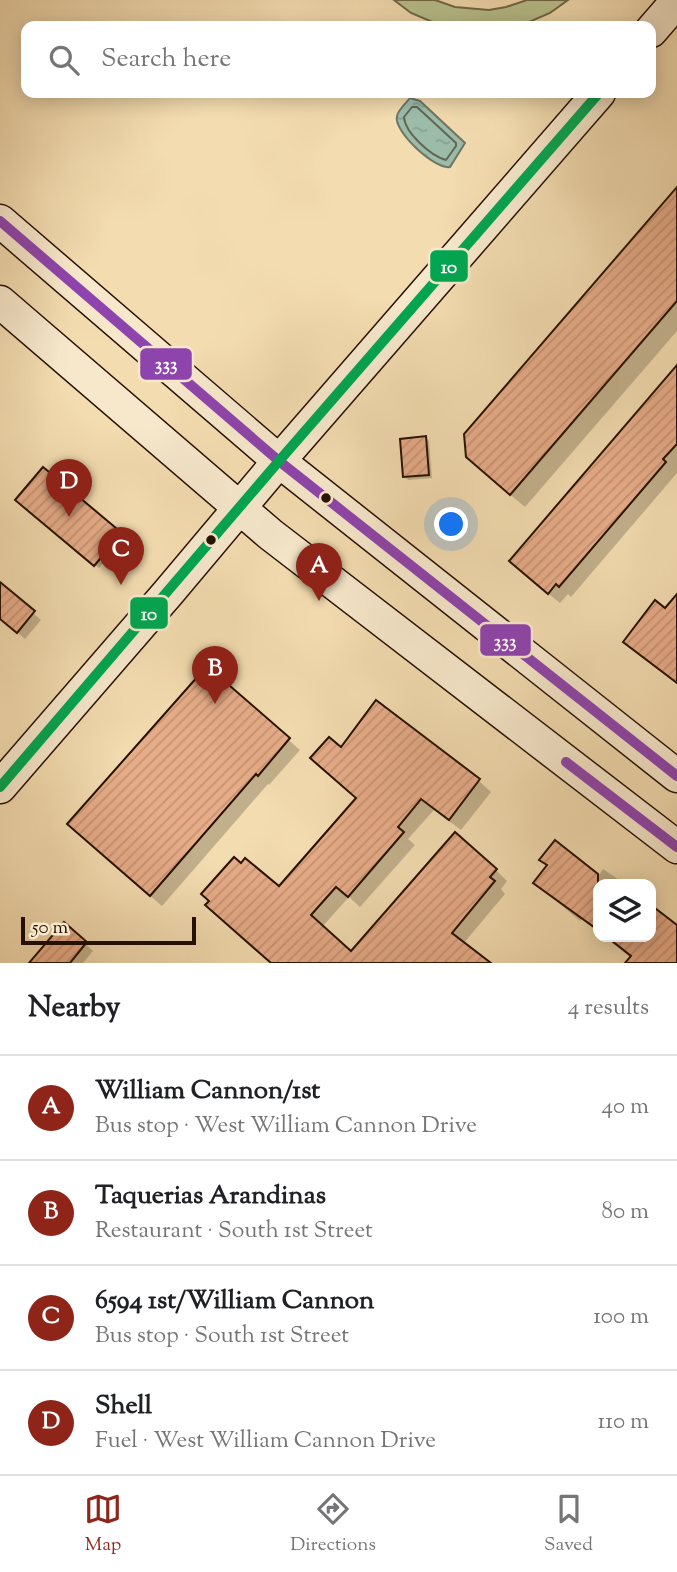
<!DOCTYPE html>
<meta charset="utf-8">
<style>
:root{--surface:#fff;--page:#f6f6f6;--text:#202124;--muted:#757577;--line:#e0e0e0;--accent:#8f2418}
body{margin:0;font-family:"Sorts Mill Goudy",serif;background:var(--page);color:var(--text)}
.controls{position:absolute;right:21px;bottom:21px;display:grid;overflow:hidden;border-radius:14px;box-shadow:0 4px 18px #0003}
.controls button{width:63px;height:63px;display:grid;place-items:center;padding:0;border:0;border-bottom:2px solid var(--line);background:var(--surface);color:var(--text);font:35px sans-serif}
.scale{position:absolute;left:21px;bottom:18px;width:175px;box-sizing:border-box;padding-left:7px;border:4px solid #261000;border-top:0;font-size:19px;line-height:24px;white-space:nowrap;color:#261000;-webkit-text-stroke:5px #f7e8cc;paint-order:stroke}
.you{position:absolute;left:452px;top:525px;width:24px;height:24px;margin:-18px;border:5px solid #fff;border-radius:50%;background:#1a73e8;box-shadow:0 0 0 10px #1a73e833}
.badge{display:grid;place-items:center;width:46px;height:46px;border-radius:50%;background:var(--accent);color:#fff;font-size:23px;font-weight:700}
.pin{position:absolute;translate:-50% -58px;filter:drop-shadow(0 2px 4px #0008)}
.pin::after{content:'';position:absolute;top:37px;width:24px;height:21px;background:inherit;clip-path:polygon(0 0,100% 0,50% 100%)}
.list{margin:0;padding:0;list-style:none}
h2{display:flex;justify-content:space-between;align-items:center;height:91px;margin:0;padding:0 28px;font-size:30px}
h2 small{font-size:23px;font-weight:400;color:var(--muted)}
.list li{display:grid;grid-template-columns:46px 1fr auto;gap:21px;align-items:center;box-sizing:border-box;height:105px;padding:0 28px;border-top:2px solid var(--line)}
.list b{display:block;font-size:26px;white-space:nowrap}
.list p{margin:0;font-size:23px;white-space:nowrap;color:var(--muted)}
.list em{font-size:23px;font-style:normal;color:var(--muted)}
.icon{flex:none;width:38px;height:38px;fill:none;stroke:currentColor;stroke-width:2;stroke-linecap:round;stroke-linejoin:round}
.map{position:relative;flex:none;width:677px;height:963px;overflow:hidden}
.search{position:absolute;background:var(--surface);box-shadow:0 4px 18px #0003;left:21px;right:21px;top:21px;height:77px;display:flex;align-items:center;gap:18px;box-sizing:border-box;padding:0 24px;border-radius:14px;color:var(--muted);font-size:26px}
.sheet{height:511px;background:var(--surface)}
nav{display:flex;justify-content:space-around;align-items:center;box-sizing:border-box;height:98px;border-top:2px solid var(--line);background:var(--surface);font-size:19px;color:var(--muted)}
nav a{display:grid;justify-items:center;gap:4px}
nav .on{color:var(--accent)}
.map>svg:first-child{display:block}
.pitch{fill:#b9c18d;stroke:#706846;stroke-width:2}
.water{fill:url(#water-ripples);stroke:#6d7765;stroke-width:2}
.shadow{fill:#0003}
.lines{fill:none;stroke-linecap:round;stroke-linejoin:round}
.shore{stroke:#616654;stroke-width:2}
.building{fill:url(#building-hatch);stroke:#261000;stroke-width:2}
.secondary-casing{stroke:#261000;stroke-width:35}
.secondary{stroke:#f7e8cc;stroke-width:32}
.bus-1-casing{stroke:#f7e8cc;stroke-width:16}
.bus-2-casing{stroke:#f7e8cc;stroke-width:16}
.bus-1{stroke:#8e44ad;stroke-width:10}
.bus-2{stroke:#00a651;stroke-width:10}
.bus-dot{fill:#261000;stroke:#f7e8cc;stroke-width:2.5}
.line-badge{stroke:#f7e8cc;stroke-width:2.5}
.badge-label{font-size:19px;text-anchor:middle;font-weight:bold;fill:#fff}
</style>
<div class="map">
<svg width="677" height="963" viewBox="0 0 677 963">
<defs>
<pattern id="water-ripples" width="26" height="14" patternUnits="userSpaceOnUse" patternTransform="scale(1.75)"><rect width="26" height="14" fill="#9cbca9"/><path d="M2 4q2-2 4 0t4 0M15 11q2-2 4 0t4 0" fill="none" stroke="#86a190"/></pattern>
<pattern id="building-hatch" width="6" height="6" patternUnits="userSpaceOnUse" patternTransform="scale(1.75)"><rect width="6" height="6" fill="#e7ac88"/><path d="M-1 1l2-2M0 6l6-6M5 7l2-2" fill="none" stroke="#c69374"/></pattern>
</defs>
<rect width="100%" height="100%" fill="#f3dcb0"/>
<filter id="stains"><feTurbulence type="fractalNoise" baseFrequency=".00286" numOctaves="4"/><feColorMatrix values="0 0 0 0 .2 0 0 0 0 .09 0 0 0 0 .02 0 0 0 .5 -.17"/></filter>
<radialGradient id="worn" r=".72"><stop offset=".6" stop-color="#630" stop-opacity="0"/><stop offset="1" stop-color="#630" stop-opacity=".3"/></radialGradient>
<path class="pitch" d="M 394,0 L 435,0 L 455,7 L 489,10 L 506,7 L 527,0 L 568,0 L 550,13 L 520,26 L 442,26 L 411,13 Z"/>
<path class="water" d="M 410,98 L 420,101 L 465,143 L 450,167 C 435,170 393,131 397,116 C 398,110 406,103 410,98 Z"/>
<path class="shadow" d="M 677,206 L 677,331 L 525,507 L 482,471 Z
M 677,367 L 677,473 L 571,597 L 568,594 L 560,603 L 522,572 Z
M 426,438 L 429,441 L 432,478 L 408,480 L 405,477 Z
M 43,470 L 124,538 L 99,568 L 21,503 Z
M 1,585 L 41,620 L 25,639 L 0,618 Z
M 677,615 L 677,684 L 626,642 Z
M 207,668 L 300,750 L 269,785 L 268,784 L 162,906 L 80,835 Z
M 377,703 L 479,781 L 491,792 L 461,830 L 434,810 L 408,839 L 415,845 L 360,907 L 349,897 L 322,927 L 351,954 L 496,870 L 507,881 L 501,889 L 505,894 L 463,944 L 487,963 L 272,963 L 279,889 L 357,799 L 341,750 Z
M 555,842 L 598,876 L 603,869 L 625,884 L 598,884 L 598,931 L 582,919 L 580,921 L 535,883 L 548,866 Z
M 651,905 L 677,926 L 677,963 L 637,963 L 605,937 L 651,937 Z
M 64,924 L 93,951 L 83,963 L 31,963 Z"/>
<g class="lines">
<path class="shore" d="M 412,107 L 417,107 L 456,143 L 456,146 L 446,160 C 431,156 405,133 404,117 Z"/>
</g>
<path class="building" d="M 677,187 L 677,301 L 510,495 L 466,457 L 464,434 Z
M 677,365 L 677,444 L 663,459 L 666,462 L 660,469 L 559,587 L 556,584 L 548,594 L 509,561 Z
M 426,436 L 429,475 L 403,477 L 400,439 Z
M 43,467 L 122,533 L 94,566 L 15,500 Z
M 0,582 L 35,611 L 17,633 L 0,619 Z
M 677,594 L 677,683 L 623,642 L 655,600 L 665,608 Z
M 207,666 L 290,738 L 258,776 L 256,774 L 150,896 L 67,824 Z
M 376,700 L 480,779 L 449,820 L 421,799 L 398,827 L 404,832 L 348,897 L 336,887 L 311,915 L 351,951 L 455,832 L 497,869 L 490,877 L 495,881 L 452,933 L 491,963 L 271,963 L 205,905 L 209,901 L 201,894 L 234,857 L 241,863 L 245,858 L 279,886 L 356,798 L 310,758 L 329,737 L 341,747 Z
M 555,840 L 598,874 L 598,930 L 533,883 L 547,865 L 539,860 Z
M 651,905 L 677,925 L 677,963 L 625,963 L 631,956 L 607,937 L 651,937 Z
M 64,922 L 87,942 L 70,963 L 29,963 Z"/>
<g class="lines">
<g class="secondary-casing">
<path id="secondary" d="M 651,31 L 677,1
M 0,221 L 279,461 L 677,776
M 0,302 L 270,534 L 677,847
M 0,787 L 168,593 L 279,461 L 599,93"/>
</g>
<use href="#secondary" class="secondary"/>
<g class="bus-1-casing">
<path id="bus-1" d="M 0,221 L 279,461 L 677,776
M 566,762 L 677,847"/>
</g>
<g class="bus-2-casing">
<path id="bus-2" d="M 0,787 L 279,461 L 599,93"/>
</g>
<use href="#bus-1" class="bus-1"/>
<use href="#bus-2" class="bus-2"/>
</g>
<g class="bus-dot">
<circle cx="326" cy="498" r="6"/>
<circle cx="211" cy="540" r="6"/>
</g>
<g class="line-badge">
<rect x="429" y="249" width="40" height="34" rx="7" fill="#00a651"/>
<rect x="139" y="347" width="54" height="34" rx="7" fill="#8e44ad"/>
<rect x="129" y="596" width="40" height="34" rx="7" fill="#00a651"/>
<rect x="479" y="623" width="53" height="34" rx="7" fill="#8e44ad"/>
</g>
<g class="badge-label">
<text x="449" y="273">10</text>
<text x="166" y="370">333</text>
<text x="149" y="620">10</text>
<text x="505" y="647">333</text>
</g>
<rect width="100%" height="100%" filter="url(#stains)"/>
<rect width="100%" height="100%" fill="url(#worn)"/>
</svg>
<div class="controls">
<button><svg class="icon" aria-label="layers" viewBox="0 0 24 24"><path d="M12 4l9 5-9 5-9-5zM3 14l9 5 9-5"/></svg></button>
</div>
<div class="scale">50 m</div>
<div class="you"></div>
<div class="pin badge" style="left:319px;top:601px">A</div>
<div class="pin badge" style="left:215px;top:704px">B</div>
<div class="pin badge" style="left:121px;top:585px">C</div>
<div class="pin badge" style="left:69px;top:517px">D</div>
<div class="search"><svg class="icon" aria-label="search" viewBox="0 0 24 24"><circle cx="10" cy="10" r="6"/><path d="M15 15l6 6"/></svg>Search here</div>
</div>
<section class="sheet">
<h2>Nearby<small>4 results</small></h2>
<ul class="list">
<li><span class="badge">A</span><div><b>William Cannon/1st</b><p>Bus stop · West William Cannon Drive</p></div><em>40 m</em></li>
<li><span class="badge">B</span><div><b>Taquerias Arandinas</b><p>Restaurant · South 1st Street</p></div><em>80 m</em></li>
<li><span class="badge">C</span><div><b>6594 1st/William Cannon</b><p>Bus stop · South 1st Street</p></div><em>100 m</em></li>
<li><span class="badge">D</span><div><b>Shell</b><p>Fuel · West William Cannon Drive</p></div><em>110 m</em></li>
</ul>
</section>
<nav>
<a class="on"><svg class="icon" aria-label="map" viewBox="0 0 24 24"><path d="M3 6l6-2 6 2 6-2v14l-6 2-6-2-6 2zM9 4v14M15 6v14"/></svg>Map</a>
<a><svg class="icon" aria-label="directions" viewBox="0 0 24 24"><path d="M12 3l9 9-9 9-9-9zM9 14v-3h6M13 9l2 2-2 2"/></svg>Directions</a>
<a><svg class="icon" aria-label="saved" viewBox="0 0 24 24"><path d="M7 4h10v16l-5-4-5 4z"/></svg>Saved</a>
</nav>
